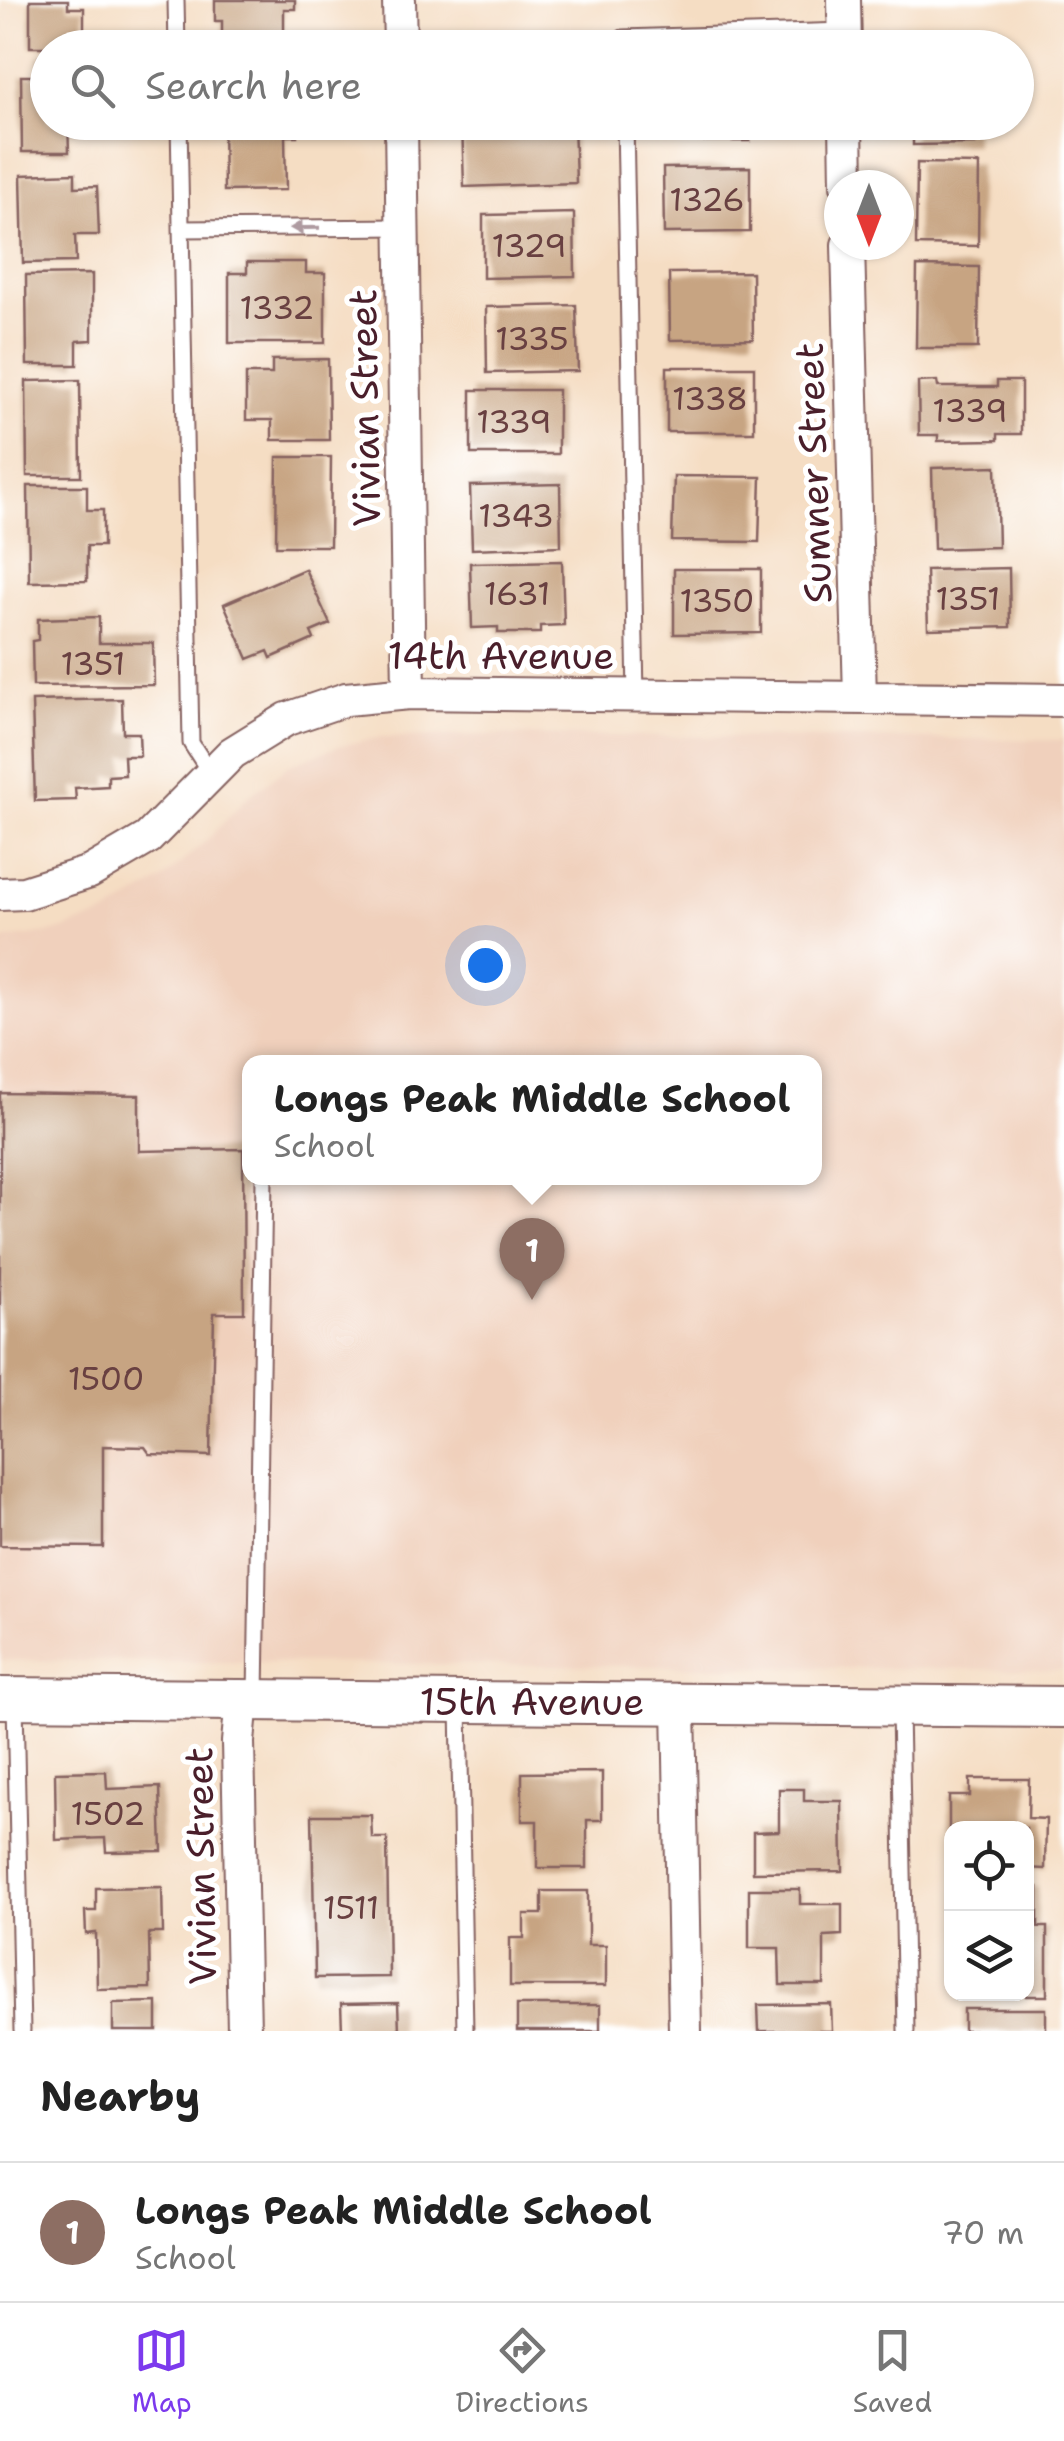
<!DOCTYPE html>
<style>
:root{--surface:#fff;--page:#f6f6f6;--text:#222;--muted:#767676;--line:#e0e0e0;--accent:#7c3aed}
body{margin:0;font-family:"Shantell Sans",sans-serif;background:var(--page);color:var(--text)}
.controls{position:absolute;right:30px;bottom:30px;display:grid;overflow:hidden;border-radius:20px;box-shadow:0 2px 8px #0004}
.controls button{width:90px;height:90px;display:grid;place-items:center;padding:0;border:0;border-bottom:2px solid var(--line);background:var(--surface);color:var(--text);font:50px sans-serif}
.compass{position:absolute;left:824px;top:170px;width:90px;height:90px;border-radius:50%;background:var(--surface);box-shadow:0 2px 8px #0004;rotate:180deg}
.you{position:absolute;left:485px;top:965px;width:35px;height:35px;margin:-25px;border:8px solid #fff;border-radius:50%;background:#1a73e8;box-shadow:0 0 0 15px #1a73e833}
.badge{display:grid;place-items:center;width:65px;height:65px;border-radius:50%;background:var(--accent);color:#fff;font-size:32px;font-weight:700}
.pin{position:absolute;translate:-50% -82px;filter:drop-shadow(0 2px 5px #0008)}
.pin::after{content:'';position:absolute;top:52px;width:35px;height:30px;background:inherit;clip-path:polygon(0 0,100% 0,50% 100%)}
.popup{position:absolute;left:242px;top:1055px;width:580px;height:130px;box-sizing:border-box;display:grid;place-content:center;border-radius:20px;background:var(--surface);filter:drop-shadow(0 2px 8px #0005);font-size:32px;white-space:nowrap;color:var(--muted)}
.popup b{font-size:38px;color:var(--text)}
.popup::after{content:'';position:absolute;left:50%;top:100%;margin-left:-20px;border:20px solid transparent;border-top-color:var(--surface)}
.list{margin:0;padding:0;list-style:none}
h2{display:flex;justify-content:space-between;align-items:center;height:130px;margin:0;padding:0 40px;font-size:42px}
h2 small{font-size:32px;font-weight:400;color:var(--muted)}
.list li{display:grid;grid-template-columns:65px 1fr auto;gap:30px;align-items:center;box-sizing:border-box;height:140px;padding:0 40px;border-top:2px solid var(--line)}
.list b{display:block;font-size:38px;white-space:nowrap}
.list p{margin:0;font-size:32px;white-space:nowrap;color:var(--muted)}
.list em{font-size:32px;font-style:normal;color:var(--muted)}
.icon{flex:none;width:55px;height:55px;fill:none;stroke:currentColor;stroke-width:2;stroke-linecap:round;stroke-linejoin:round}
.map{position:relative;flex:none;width:1064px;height:2031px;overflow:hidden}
.search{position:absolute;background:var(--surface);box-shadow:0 2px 8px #0004;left:30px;right:30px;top:30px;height:110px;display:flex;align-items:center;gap:25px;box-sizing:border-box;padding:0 35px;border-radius:55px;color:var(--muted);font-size:38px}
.sheet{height:270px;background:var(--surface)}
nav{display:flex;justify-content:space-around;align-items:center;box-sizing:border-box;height:140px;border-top:2px solid var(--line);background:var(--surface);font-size:28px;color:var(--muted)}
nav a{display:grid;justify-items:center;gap:5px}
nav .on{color:var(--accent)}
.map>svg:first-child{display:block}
.built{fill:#f0d0bc;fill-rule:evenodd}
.building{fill:#c7a482}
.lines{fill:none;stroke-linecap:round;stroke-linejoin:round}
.service-casing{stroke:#866260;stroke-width:19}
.minor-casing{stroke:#866260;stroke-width:36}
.tertiary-casing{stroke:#866260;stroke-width:44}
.service{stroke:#fff;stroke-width:15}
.minor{stroke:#fff;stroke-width:32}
.tertiary{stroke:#fff;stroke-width:40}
.oneway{fill:#ae9aa0}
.labels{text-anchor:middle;stroke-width:10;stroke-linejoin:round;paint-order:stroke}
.number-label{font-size:32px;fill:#694041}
.street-label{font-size:38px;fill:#4a1f2b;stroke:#fff}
</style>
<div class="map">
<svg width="1064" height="2031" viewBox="0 0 1064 2031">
<rect width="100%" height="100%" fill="#fff"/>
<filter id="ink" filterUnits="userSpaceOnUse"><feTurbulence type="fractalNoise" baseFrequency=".01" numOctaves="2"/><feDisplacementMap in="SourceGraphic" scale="20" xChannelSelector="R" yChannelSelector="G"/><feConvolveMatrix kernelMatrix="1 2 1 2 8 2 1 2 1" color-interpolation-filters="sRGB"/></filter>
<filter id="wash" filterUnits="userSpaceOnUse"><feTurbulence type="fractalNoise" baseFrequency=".0048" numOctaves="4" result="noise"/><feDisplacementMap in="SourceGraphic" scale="40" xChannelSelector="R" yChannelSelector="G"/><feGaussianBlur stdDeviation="2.25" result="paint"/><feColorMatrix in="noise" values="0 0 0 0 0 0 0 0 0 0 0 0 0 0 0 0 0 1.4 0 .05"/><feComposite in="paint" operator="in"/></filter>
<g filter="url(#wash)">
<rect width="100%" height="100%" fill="#f5ddc3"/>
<path class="built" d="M 493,735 L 1064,740 L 1064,1670 L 0,1660 L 0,940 L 55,932 L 108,914 L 161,881 L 209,838 L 248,797 L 291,764 L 339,746 L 382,737 ZM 250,1062 L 814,1062 L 814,1178 L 250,1178 Z"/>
<g id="blocks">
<path class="building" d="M 30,0 L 68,0 L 68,8 L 84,8 L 84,47 L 30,47 Z
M 215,0 L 295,0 L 295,9 L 284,9 L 284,48 L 222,48 L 222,21 L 215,21 Z
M 39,57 L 48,57 L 48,122 L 68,122 L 69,152 L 22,152 L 21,76 L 40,76 Z
M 223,122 L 297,122 L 297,136 L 285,136 L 286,190 L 224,191 Z
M 462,122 L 574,122 L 576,183 L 464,187 Z
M 663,122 L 750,122 L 750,141 L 663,141 Z
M 913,122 L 975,122 L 975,144 L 913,145 Z
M 917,163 L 979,164 L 978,246 L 916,245 Z
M 750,167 L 750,232 L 664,233 L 663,168 Z
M 75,173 L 75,187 L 97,186 L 99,235 L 75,235 L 76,262 L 23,263 L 21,175 Z
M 574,213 L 575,276 L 483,278 L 483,215 Z
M 247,262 L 306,262 L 306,273 L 325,273 L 325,343 L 229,343 L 229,273 L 247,273 Z
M 917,266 L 979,267 L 978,348 L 916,348 Z
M 752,272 L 753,339 L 670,340 L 669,273 Z
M 92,274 L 92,340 L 77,341 L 77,365 L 27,365 L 26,275 Z
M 576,305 L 578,371 L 487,373 L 486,307 Z
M 328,359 L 329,440 L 272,440 L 272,420 L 246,420 L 246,374 L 272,374 L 272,360 Z
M 667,367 L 754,367 L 754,432 L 667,432 Z
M 80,380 L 81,476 L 27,476 L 26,381 Z
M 937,381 L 938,387 L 997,387 L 997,381 L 1021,381 L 1021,434 L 998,434 L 998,440 L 938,441 L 938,435 L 919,435 L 918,382 Z
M 471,390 L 558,390 L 558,454 L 471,454 Z
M 277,457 L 331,457 L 330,546 L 276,546 Z
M 996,466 L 998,547 L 934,549 L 932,468 Z
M 674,476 L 761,477 L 759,542 L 672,541 Z
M 560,484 L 561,546 L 472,549 L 470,486 Z
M 28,486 L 87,486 L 87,510 L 103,510 L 103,546 L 87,546 L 87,581 L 29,582 Z
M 562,561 L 564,625 L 540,626 L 540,633 L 498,633 L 498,627 L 472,628 L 470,563 Z
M 1009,568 L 1010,627 L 928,629 L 926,570 Z
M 305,569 L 330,624 L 311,632 L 314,639 L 271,658 L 268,651 L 248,659 L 224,604 Z
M 674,569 L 761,569 L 761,633 L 674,634 Z
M 99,617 L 99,643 L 153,643 L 154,685 L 33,686 L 32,641 L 38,640 L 38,619 Z
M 122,699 L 123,733 L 139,733 L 140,756 L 124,756 L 125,775 L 108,776 L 108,786 L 75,788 L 76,800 L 35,801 L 32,701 Z
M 0,1093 L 139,1095 L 139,1151 L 243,1149 L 244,1313 L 214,1313 L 211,1456 L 150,1454 L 145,1447 L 103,1446 L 103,1547 L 0,1546 Z
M 106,1771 L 107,1789 L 160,1787 L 162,1851 L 106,1852 L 105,1838 L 56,1840 L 55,1772 Z
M 602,1772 L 602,1820 L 587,1820 L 587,1868 L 537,1868 L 537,1821 L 522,1821 L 522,1773 Z
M 970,1779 L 1029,1779 L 1028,1818 L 1046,1819 L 1045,1869 L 1026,1868 L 1026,1828 L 949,1828 L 949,1796 L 970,1796 Z
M 779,1789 L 804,1789 L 804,1801 L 842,1801 L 843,1871 L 753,1872 L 753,1832 L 779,1831 Z
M 312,1815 L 371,1815 L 372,1838 L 387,1838 L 389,1977 L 315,1978 Z
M 162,1887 L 163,1933 L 149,1933 L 150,1988 L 97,1989 L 96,1933 L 86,1934 L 85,1911 L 96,1911 L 96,1888 Z
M 1038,1887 L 1038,1927 L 1047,1927 L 1047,1996 L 1026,1996 L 1026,1888 Z
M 749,1889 L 800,1889 L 800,1904 L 842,1904 L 842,1935 L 824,1936 L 824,1985 L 780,1985 L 779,1948 L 749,1948 Z
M 542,1891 L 588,1891 L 588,1945 L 606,1945 L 606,1986 L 510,1986 L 510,1938 L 524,1938 L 524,1914 L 542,1914 Z
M 157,2002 L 157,2031 L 113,2031 L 113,2003 Z
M 398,2003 L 399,2031 L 342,2031 L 341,2004 Z
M 831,2004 L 832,2031 L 759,2031 L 758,2005 Z
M 517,2005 L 600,2005 L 600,2031 L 517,2031 Z
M 964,2009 L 1046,2009 L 1046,2031 L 964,2031 Z"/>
</g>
</g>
<g filter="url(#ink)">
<use href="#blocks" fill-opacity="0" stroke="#866260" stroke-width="2.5"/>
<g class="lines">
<g class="service-casing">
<path id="service" d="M 176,0 L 177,48
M 623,48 L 623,38 L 845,31
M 179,122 L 191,743 L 211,774
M 625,122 L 636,696
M 181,229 L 402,227
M 256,1696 L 264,1178
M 15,1702 L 22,2031
M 459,1705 L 465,2031
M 900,1709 L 906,2031"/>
</g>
<g class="minor-casing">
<path id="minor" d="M 399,0 L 400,48
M 844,0 L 845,48
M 401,122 L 409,693
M 846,122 L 847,185
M 848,245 L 860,698
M 0,894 L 24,893 L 90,872 L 148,838 L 232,753 L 287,719 L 346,699 L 409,693 L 1064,700
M 242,1700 L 238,1742 L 244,2031
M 679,1703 L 685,2031"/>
</g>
<g class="tertiary-casing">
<path id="tertiary" d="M 0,1698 L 1064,1707"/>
</g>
<use href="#service" class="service"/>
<use href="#minor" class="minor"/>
<use href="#tertiary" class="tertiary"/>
</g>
<defs><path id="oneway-solid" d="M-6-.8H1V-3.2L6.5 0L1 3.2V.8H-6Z" transform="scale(2.5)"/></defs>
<use class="oneway" href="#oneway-solid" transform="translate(305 228) rotate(179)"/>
</g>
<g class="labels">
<g class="number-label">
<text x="707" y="211">1326</text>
<text x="529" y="257">1329</text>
<text x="277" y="319">1332</text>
<text x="532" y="350">1335</text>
<text x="710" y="410">1338</text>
<text x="970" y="422">1339</text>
<text x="514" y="433">1339</text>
<text x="516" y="527">1343</text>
<text x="517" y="605">1631</text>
<text x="968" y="610">1351</text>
<text x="717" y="612">1350</text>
<text x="93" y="675">1351</text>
<text x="106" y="1390">1500</text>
<text x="108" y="1825">1502</text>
<text x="351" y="1919">1511</text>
</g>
<g class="street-label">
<text transform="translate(365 408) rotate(-91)" y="13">Vivian Street</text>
<text transform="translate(814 473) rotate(-92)" y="13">Sumner Street</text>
<text x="501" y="669">14th Avenue</text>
<text x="532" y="1715">15th Avenue</text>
<text transform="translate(201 1866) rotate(-91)" y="13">Vivian Street</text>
</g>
</g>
</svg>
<div class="controls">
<button><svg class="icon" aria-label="locate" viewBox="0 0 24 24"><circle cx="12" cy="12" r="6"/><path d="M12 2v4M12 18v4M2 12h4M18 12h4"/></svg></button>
<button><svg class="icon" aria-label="layers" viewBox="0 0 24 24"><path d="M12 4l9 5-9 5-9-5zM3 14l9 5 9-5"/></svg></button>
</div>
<svg class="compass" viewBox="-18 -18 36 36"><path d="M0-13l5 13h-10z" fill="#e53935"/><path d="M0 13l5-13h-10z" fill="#767676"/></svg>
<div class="you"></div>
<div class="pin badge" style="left:532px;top:1300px;background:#8d6e63">1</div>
<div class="popup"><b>Longs Peak Middle School</b>School</div>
<div class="search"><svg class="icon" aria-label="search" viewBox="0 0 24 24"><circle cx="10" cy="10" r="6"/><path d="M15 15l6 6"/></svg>Search here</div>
</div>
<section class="sheet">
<h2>Nearby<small></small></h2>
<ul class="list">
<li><span class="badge" style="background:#8d6e63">1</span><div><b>Longs Peak Middle School</b><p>School</p></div><em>70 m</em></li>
</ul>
</section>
<nav>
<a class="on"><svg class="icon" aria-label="map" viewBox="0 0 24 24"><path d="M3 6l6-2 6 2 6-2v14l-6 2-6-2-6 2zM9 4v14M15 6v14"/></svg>Map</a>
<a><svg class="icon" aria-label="directions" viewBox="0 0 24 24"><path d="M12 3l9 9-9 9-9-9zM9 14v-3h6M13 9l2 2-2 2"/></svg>Directions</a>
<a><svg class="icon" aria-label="saved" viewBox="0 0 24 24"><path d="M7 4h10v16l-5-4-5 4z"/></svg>Saved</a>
</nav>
